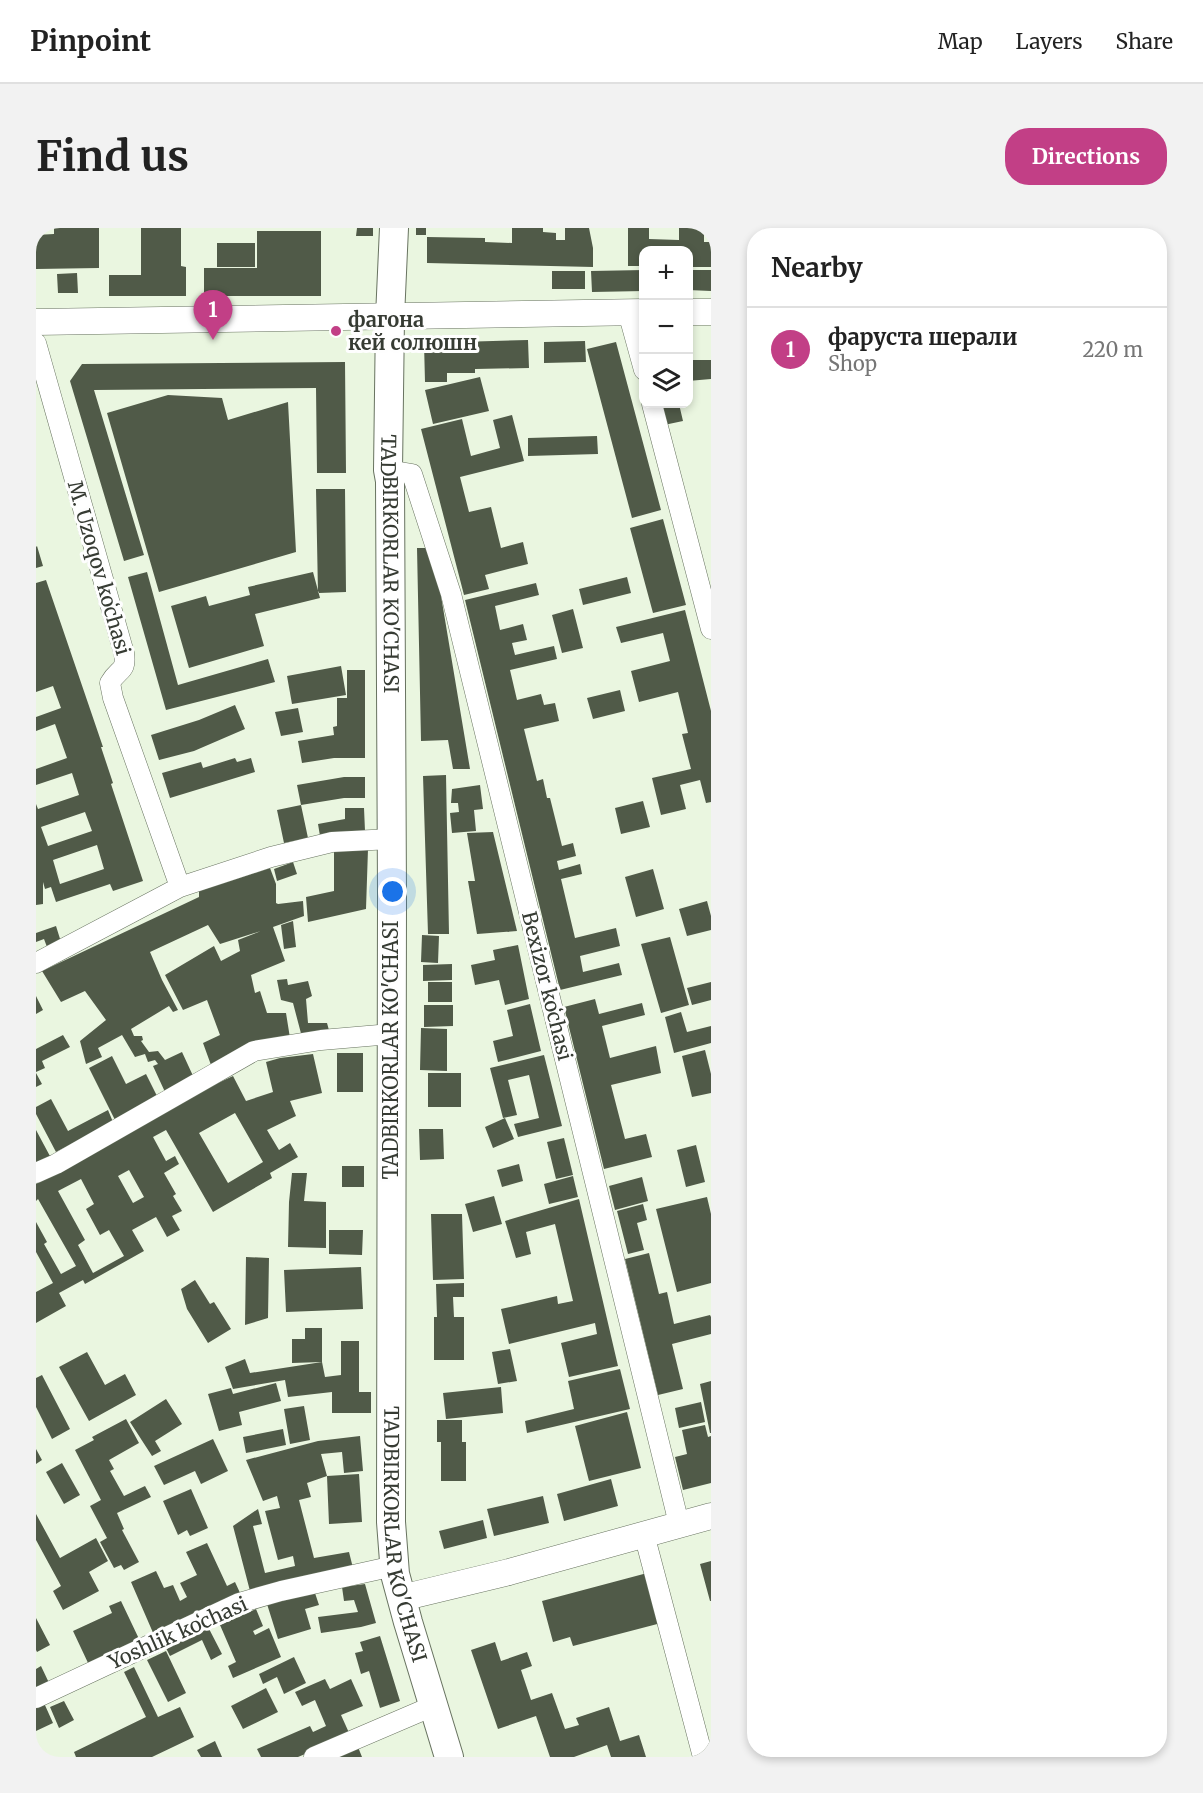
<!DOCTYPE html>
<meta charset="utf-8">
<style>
:root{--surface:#fff;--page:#f2f2f2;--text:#222;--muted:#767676;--line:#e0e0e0;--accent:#c23f86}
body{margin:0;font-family:Merriweather,serif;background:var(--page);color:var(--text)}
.controls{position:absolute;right:18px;top:18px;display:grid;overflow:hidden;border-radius:12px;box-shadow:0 3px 9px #0003}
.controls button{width:54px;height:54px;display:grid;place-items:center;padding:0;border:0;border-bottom:2px solid var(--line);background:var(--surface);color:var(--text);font:30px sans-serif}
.you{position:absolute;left:357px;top:664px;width:21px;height:21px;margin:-15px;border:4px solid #fff;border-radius:50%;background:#1a73e8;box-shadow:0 0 0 9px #1a73e833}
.badge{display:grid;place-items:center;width:39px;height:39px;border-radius:50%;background:var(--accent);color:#fff;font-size:20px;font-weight:700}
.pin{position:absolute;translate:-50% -50px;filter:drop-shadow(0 2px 3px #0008)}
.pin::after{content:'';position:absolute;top:32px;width:21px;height:18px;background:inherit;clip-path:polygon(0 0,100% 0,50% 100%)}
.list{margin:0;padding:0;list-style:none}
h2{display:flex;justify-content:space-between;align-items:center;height:78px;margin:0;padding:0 24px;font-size:26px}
h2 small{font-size:20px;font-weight:400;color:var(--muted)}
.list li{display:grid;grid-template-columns:39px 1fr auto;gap:18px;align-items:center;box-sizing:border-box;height:84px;padding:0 24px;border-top:2px solid var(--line)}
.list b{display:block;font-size:22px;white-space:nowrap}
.list p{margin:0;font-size:20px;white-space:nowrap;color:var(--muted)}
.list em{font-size:20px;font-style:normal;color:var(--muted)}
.icon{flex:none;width:33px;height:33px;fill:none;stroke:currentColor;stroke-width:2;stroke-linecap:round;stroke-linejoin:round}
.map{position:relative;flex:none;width:675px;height:1529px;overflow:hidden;border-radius:24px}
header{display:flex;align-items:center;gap:36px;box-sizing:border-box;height:84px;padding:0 30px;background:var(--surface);border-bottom:2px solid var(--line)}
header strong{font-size:28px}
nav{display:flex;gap:33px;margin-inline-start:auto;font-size:21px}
.intro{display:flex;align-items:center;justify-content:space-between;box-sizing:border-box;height:144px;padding:0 36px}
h1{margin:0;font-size:42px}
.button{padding:15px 27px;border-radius:24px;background:var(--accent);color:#fff;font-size:21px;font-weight:700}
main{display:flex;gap:36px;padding:0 36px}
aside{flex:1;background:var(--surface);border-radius:24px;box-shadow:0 3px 9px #0003}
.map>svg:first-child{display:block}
.building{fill:#505a48;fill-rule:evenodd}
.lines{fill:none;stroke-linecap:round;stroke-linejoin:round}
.minor-casing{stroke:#687360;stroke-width:21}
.tertiary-casing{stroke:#687360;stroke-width:27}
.secondary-casing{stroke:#687360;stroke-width:30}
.minor{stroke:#fff;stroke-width:20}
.tertiary{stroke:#fff;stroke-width:26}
.secondary{stroke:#fff;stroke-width:28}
.poi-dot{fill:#c23f86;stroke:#fefefe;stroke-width:2}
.labels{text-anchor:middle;stroke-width:6;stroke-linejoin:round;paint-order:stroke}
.poi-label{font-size:20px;font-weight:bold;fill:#363b33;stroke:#fefefe;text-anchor:start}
.street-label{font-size:20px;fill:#363b33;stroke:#fefefe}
</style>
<header>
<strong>Pinpoint</strong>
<nav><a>Map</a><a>Layers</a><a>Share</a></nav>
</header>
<div class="intro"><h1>Find us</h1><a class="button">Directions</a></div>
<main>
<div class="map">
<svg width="675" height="1529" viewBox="0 0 675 1529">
<rect width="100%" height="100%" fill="#eaf6e0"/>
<path class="building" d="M 18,0 L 63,0 L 63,40 L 0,41 L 0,7 L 18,6 Z
M 105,0 L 145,0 L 145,38 L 150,39 L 150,68 L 73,68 L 73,47 L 105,47 Z
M 321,0 L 337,0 L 337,8 L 320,8 Z
M 380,0 L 390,0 L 390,7 L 380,7 Z
M 476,0 L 507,0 L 507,4 L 520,5 L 520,12 L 529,12 L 529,0 L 553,0 L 557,20 L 557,39 L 391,35 L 391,9 L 449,10 L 449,14 L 476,15 Z
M 592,0 L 613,0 L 613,11 L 643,12 L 643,0 L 668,0 L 668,14 L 675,14 L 675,39 L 652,39 L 652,22 L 608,22 L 608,38 L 592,38 Z
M 221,3 L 285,3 L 285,68 L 168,68 L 168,40 L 221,40 Z
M 181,15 L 219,15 L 219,39 L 181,39 Z
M 608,42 L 608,63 L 556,64 L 555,43 Z
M 652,42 L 675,42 L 675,63 L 652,62 Z
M 516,43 L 549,43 L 549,61 L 516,61 Z
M 41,45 L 42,65 L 22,65 L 21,46 Z
M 492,112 L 493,140 L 439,141 L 439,145 L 411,145 L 411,154 L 389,154 L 388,115 Z
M 549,113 L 550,134 L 508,135 L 508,114 Z
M 580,114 L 625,282 L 596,290 L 551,121 Z
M 652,132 L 675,132 L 675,151 L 652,153 Z
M 309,134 L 310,245 L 281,245 L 280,160 L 58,162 L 108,327 L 88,333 L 34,153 L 46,136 Z
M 444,149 L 453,183 L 397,196 L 389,162 Z
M 132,167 L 186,170 L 192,192 L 252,174 L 260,324 L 123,364 L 71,185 Z
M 623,176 L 643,176 L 647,193 L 628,197 Z
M 476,187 L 488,233 L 424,249 L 433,284 L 455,279 L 465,320 L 487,314 L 492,336 L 449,347 L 453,361 L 428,367 L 385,201 L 426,191 L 435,228 L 464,220 L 457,192 Z
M 561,208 L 562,226 L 492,228 L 492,210 Z
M 280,261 L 309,261 L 310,364 L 282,365 Z
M 627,291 L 650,377 L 617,385 L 594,300 Z
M 1,318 L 7,338 L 0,340 L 0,319 Z
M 381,320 L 397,320 L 434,541 L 417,541 L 412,512 L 385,513 Z
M 111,344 L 142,457 L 232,431 L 239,454 L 130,482 L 92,349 Z
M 277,344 L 284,370 L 219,386 L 228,418 L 153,440 L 135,378 L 170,368 L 173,378 L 214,367 L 212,359 Z
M 591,349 L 595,365 L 547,377 L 543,361 Z
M 10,352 L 67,519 L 65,519 L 77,555 L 75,556 L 107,653 L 77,663 L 74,656 L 20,674 L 15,659 L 9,661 L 7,654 L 7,676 L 0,677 L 0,576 L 2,581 L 43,567 L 36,545 L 0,557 L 0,541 L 31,530 L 19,496 L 0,503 L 0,489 L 25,480 L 17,458 L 0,464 L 0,355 ZM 49,584 L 56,603 L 12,618 L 5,599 ZM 61,617 L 68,641 L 24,656 L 17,632 Z
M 500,355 L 503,367 L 459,378 L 464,402 L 487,396 L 491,412 L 476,415 L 479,427 L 518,418 L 521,431 L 474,442 L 481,472 L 505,466 L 508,477 L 519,475 L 523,493 L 488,501 L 501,553 L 507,551 L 511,570 L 514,570 L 526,618 L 537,615 L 540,628 L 521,633 L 523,642 L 544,636 L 546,646 L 525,651 L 539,710 L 580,700 L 584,718 L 544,728 L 547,744 L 583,735 L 586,747 L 524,762 L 429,372 Z
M 537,381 L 547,420 L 526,425 L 516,387 Z
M 649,382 L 675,483 L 675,574 L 670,575 L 664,552 L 644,557 L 650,581 L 625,587 L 616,550 L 655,541 L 646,506 L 652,505 L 642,464 L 603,474 L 595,443 L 634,433 L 627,405 L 585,415 L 580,399 Z
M 305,438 L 310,467 L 256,476 L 251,448 Z
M 311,442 L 329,442 L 329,530 L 298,530 L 266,535 L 262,513 L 298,507 L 297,499 L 301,498 L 301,470 L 311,470 Z
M 584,462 L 589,483 L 557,491 L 551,470 Z
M 199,477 L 209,501 L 158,523 L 123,532 L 115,507 L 163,492 Z
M 262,480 L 267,504 L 245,508 L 239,484 Z
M 199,530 L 201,534 L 215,530 L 219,544 L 134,570 L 126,545 L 165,534 L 167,540 Z
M 410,547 L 413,706 L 392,706 L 387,548 Z
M 308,549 L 329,549 L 329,570 L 308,570 L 265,577 L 261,557 Z
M 444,557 L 447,581 L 438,582 L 440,603 L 416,605 L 414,585 L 423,584 L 422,575 L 415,575 L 416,561 Z
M 607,573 L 614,599 L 585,606 L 579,580 Z
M 265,577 L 272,610 L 248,615 L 241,582 Z
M 309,580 L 328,580 L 329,603 L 310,603 L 284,608 L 282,596 L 309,591 Z
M 457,604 L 481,703 L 441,706 L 432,653 L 439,653 L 431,605 Z
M 332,621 L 330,681 L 272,694 L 270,669 L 298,663 L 298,624 Z
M 257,634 L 261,646 L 241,653 L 238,641 Z
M 234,640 L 240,656 L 240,675 L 242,676 L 267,673 L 268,688 L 237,699 L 249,733 L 215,747 L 219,765 L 224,763 L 231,785 L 250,785 L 254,810 L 175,837 L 167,815 L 184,807 L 171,772 L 147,782 L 129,747 L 178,718 L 185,733 L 204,723 L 202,712 L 225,703 L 184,716 L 172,697 L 114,724 L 126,752 L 142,782 L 137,784 L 133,778 L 95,801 L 98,808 L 106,808 L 107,812 L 105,813 L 113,824 L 122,823 L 129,832 L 146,824 L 158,850 L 129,864 L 117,838 L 122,836 L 119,832 L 112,834 L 109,826 L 99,829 L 86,807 L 62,820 L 66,829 L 50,836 L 44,813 L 70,792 L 49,763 L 25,774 L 6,743 L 163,669 L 163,663 Z
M 617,641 L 628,681 L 600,689 L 589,649 Z
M 671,673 L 675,688 L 675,702 L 651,708 L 643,681 Z
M 257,693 L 260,719 L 248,721 L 245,697 Z
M 20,698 L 25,714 L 11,719 L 8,711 L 0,714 L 0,705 Z
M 386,707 L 403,708 L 402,735 L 385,734 Z
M 634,709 L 653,777 L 625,785 L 605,716 Z
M 482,717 L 493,771 L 469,777 L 463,752 L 439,757 L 435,737 L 459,732 L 457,722 Z
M 416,736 L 416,752 L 387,753 L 387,737 Z
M 251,751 L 252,757 L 272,753 L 276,768 L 270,771 L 272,795 L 291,795 L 294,806 L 267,813 L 257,775 L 245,772 L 241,752 Z
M 392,754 L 416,754 L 416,774 L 392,774 Z
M 675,754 L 675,772 L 656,777 L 651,760 Z
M 0,768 L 7,782 L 0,786 Z
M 559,771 L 563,786 L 606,775 L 609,787 L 566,798 L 574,830 L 620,818 L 625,845 L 575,857 L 589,911 L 610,906 L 616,929 L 568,941 L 528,779 Z
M 494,776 L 505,823 L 462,834 L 457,813 L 477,808 L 471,782 Z
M 388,777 L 417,777 L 417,798 L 388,799 Z
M 645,784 L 651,804 L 675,798 L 675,815 L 638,825 L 629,789 Z
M 385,800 L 411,801 L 411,843 L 384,842 Z
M 27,807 L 34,819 L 6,833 L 9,840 L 0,844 L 0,821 Z
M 669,822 L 675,846 L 675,865 L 656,869 L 646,828 Z
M 301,825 L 327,825 L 327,864 L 301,864 Z
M 277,826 L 286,865 L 254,873 L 260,888 L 231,902 L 243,922 L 254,915 L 262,929 L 234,945 L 236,950 L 177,984 L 130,902 L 117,909 L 130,933 L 139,928 L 143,936 L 128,945 L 140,966 L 137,968 L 146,983 L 136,988 L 144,1002 L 131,1009 L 120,989 L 96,1002 L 108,1023 L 49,1056 L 47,1052 L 23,1065 L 30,1078 L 0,1095 L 0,1064 L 17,1055 L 0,1024 L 0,994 L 11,1014 L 8,1016 L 25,1046 L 40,1038 L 2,971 L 0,973 L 0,956 L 182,855 L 197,848 L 210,873 L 237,864 L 230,834 L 244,830 ZM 199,885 L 227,934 L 192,955 L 163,905 ZM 93,942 L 108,969 L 97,975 L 82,948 ZM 45,951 L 58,976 L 50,981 L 64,1007 L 73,1002 L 88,1028 L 57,1045 L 42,1017 L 49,1012 L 22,963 Z
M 508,827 L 526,898 L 482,909 L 478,896 L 503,890 L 493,847 L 472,852 L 481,887 L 467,890 L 454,840 Z
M 76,828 L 90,856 L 110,846 L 122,870 L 79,892 L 53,840 Z
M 0,845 L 6,856 L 0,859 Z
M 392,845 L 425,845 L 425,879 L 392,879 Z
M 15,871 L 32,903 L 72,882 L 77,894 L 20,924 L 0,886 L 0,879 Z
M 469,890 L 478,911 L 457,920 L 449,899 Z
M 383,901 L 407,901 L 408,931 L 384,932 Z
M 0,902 L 15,930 L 0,938 Z
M 528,910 L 537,947 L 520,951 L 511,914 Z
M 660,917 L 669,954 L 650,959 L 641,922 Z
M 483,936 L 487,953 L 466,959 L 461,942 Z
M 306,938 L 328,938 L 328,959 L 306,959 Z
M 256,945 L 271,945 L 268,973 L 290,974 L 290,1020 L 252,1019 L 253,974 Z
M 537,948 L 542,969 L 513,976 L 508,956 Z
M 606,949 L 612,973 L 579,982 L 573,958 Z
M 458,968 L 466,996 L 437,1004 L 429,976 Z
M 671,969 L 675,986 L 675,1055 L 641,1064 L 620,981 Z
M 543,971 L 582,1138 L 533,1149 L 525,1115 L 561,1106 L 559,1095 L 473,1116 L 465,1081 L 521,1068 L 522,1076 L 537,1073 L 519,996 L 490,1004 L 495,1026 L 480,1030 L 469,993 Z
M 607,976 L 611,992 L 601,995 L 608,1022 L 592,1026 L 581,983 Z
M 395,986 L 426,986 L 428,1051 L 397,1052 Z
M 293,1002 L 327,1002 L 326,1027 L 293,1026 Z
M 613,1025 L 623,1066 L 631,1064 L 638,1096 L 674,1087 L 675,1089 L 675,1106 L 636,1116 L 647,1161 L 622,1167 L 589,1031 Z
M 210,1029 L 233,1030 L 232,1090 L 209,1097 Z
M 325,1039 L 327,1081 L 250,1084 L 248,1042 Z
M 159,1052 L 174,1076 L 178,1074 L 195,1101 L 172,1115 L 151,1081 L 145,1061 Z
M 428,1055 L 428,1069 L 417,1069 L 418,1089 L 428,1089 L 428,1132 L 398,1132 L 398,1089 L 401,1089 L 400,1056 Z
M 269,1100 L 286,1100 L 286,1134 L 256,1135 L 256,1111 L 269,1111 Z
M 305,1113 L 323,1113 L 323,1164 L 335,1164 L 335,1185 L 296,1185 L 296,1164 L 252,1169 L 249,1152 L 197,1161 L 189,1139 L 209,1131 L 214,1145 L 286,1134 L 289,1149 L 305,1147 Z
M 474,1121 L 481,1153 L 462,1156 L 456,1124 Z
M 51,1124 L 69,1157 L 89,1146 L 100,1167 L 53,1193 L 23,1139 Z
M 584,1141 L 594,1181 L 491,1205 L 489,1193 L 538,1181 L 532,1153 Z
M 6,1147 L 34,1201 L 16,1211 L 0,1179 L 0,1150 Z
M 675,1153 L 675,1205 L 674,1205 L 664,1156 Z
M 240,1155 L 245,1173 L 203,1184 L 206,1197 L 183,1203 L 172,1166 L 195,1160 L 197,1166 Z
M 465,1159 L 467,1185 L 410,1191 L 407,1165 Z
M 130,1171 L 146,1196 L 119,1213 L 125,1223 L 116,1228 L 94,1194 Z
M 665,1174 L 669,1194 L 643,1200 L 639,1180 Z
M 268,1178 L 274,1212 L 254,1216 L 248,1181 Z
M 591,1184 L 605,1240 L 553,1253 L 539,1198 Z
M 90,1191 L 103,1215 L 73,1232 L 78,1241 L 74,1243 L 88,1268 L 109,1258 L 115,1269 L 81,1285 L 88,1301 L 86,1302 L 103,1334 L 88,1342 L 85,1337 L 78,1340 L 64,1314 L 71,1310 L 54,1278 L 65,1272 L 39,1222 L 58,1212 L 56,1209 Z
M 401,1192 L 426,1192 L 426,1214 L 430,1214 L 430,1253 L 405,1253 L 405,1214 L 401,1214 Z
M 669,1197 L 672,1209 L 675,1208 L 675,1255 L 647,1262 L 639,1229 L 651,1226 L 646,1202 Z
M 247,1201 L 250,1217 L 210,1225 L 207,1209 Z
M 324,1208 L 327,1243 L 308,1245 L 306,1224 L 285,1226 L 291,1248 L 271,1255 L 275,1269 L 263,1272 L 278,1330 L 313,1324 L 317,1340 L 214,1363 L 197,1298 L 222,1281 L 226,1296 L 217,1298 L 229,1345 L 259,1338 L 257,1328 L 242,1332 L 229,1283 L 244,1280 L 241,1268 L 227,1273 L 210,1232 L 282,1213 Z
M 177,1211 L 192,1243 L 165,1256 L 159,1243 L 128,1257 L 118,1238 Z
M 0,1221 L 6,1232 L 0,1236 Z
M 26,1235 L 44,1267 L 28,1276 L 10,1244 Z
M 323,1246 L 326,1294 L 293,1296 L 291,1248 Z
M 575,1251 L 582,1278 L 528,1293 L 521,1266 Z
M 155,1261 L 172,1300 L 154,1308 L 151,1302 L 142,1307 L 127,1273 Z
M 507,1268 L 513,1295 L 458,1308 L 451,1281 Z
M 0,1286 L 24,1330 L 60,1310 L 72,1333 L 53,1344 L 63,1363 L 27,1382 L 17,1363 L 25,1358 L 0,1312 Z
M 447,1292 L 451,1310 L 408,1321 L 403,1303 Z
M 171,1315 L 191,1358 L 199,1354 L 205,1367 L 118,1407 L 95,1354 L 120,1343 L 128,1360 L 137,1357 L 144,1373 L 151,1369 L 144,1355 L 161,1347 L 150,1324 Z
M 675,1333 L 675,1373 L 674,1373 L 664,1336 Z
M 615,1344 L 629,1394 L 537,1418 L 534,1409 L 517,1414 L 506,1373 Z
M 329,1356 L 340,1395 L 325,1399 L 285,1405 L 282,1389 L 322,1384 L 318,1372 L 308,1373 L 306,1359 Z
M 278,1362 L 283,1377 L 269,1381 L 275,1401 L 242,1411 L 231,1376 Z
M 85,1373 L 104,1413 L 53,1437 L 37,1403 L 76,1385 L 73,1378 Z
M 220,1381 L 227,1398 L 217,1403 L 219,1407 L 233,1400 L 245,1429 L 197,1450 L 192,1438 L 200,1434 L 184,1397 Z
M 0,1390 L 14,1417 L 1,1424 L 0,1422 Z
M 170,1395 L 186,1426 L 175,1432 L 166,1412 L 134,1428 L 128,1416 Z
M 344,1408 L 364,1473 L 344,1480 L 333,1443 L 325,1446 L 319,1425 L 327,1423 L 324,1414 Z
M 459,1414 L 465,1433 L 491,1424 L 496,1438 L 485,1442 L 495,1472 L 516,1465 L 529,1501 L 543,1497 L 540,1490 L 573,1479 L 584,1513 L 603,1507 L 610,1529 L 575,1529 L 571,1517 L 538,1529 L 514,1529 L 500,1488 L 462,1501 L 435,1422 Z
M 130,1423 L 150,1465 L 132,1474 L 111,1432 Z
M 258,1429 L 270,1455 L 248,1466 L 241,1449 L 227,1456 L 223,1446 Z
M 5,1438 L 14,1457 L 0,1463 L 0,1441 Z
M 98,1439 L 122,1489 L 144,1479 L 158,1509 L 116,1529 L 40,1529 L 38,1524 L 110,1489 L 88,1444 Z
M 289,1451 L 294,1461 L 315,1451 L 327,1478 L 305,1487 L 314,1507 L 262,1529 L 225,1529 L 221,1521 L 274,1498 L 277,1504 L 290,1498 L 279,1472 L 266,1478 L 259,1464 Z
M 230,1460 L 242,1484 L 207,1501 L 195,1478 Z
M 28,1473 L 38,1492 L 23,1500 L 14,1479 Z
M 8,1475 L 17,1495 L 0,1503 L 0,1479 Z
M 179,1513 L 186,1529 L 165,1529 L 161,1522 Z
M 322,1519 L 326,1529 L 302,1529 Z"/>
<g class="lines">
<g class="minor-casing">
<path id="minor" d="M 592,84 L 608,142
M 0,115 L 88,425 C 91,445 82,440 74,455 L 77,470 L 144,659
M 616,176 L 675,401
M 352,242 L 376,246 L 415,366 L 643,1296
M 0,735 L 144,659 L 235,629 L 296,614 L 356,611
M 0,945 L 20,936 L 218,823 L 285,812 L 355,806
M 608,1306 L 667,1529
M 0,1470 L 203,1375 L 245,1363 L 358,1338
M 278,1529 L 397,1478"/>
</g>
<g class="tertiary-casing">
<path id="tertiary" d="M 652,84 L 675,84
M 0,94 L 608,84
M 365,1370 L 473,1344 L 675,1288"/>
</g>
<g class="secondary-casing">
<g id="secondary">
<path id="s1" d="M 358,0 L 354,89 L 352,242 L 354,253 L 356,666 L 355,1294 L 359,1346 L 372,1394 L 413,1529"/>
</g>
</g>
<use href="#minor" class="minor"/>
<use href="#tertiary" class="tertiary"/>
<use href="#secondary" class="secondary"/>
</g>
<circle class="poi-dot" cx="300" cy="103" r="6"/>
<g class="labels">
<g class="poi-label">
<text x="312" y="99">фагона<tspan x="312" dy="23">кей солюшн</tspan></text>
</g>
<g class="street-label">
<text dy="7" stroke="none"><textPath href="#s1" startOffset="336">TADBIRKORLAR KO'CHASI</textPath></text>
<text transform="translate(63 340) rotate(74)" y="7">M. Uzoqov koʻchasi</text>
<text transform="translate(511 758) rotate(76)" y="7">Bexizor koʻchasi</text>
<text transform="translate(355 822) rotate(-90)" y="7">TADBIRKORLAR KO'CHASI</text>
<text dy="7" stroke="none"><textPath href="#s1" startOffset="1308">TADBIRKORLAR KO'CHASI</textPath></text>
<text transform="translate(142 1405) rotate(-24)" y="7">Yoshlik koʻchasi</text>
</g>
</g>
</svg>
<div class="controls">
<button>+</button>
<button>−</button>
<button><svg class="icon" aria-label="layers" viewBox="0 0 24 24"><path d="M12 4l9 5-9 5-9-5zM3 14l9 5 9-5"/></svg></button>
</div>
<div class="you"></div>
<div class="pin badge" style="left:177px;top:112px">1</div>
</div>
<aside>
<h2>Nearby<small></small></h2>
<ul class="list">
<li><span class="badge">1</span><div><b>фаруста шерали</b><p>Shop</p></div><em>220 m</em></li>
</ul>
</aside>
</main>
